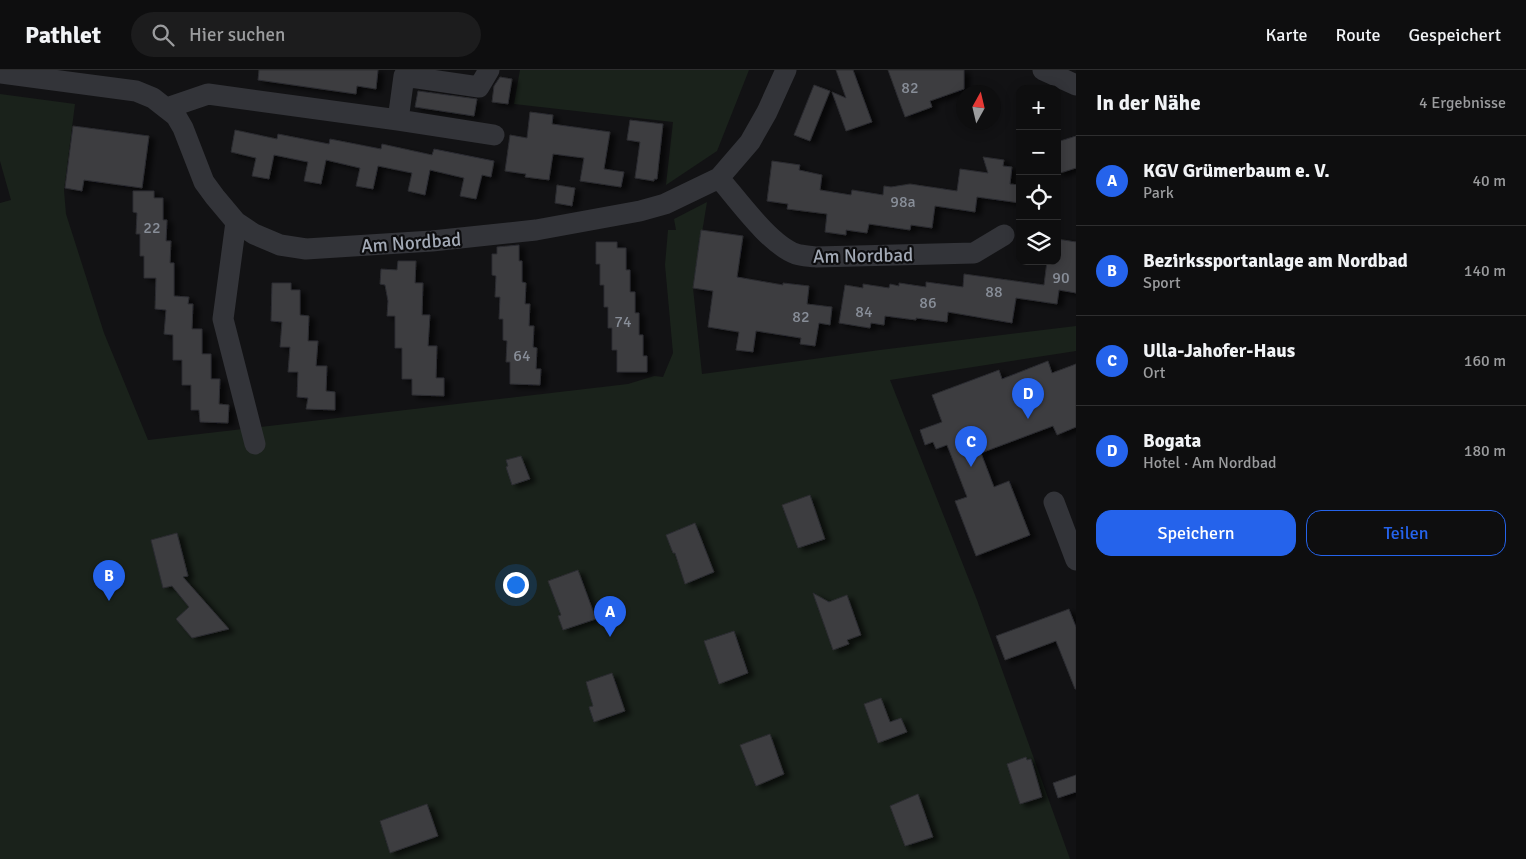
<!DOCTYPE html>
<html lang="de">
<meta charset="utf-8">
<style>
:root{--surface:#0e0e0f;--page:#1c1c1d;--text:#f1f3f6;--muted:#9b9c9e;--line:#2e2e2f;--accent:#2563eb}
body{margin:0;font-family:Signika,sans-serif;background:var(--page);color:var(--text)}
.controls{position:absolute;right:15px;top:15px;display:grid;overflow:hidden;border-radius:10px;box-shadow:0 2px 12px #0003}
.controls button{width:45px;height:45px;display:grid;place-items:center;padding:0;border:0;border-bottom:1px solid var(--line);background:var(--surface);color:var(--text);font:25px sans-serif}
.compass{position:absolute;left:956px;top:15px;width:45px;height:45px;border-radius:50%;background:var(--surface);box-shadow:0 2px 12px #0003;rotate:8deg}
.you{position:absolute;left:515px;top:514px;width:18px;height:18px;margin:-12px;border:4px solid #fff;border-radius:50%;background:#1a73e8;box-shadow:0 0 0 8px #1a73e833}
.badge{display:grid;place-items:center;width:32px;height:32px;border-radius:50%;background:var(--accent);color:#fff;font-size:16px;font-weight:700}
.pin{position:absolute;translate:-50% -41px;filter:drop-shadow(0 1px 2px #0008)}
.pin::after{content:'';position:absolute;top:26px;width:18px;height:15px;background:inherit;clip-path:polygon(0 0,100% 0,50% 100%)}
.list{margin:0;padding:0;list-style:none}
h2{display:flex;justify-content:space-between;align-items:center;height:65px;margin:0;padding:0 20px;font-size:21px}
h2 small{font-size:16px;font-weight:400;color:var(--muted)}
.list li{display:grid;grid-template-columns:32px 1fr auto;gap:15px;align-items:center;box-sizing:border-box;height:90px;padding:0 20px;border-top:1px solid var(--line)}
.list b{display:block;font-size:19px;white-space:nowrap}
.list p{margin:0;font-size:16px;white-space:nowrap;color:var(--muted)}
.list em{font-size:16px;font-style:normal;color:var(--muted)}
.actions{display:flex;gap:10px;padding:15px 20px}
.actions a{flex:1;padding:11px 0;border:1px solid var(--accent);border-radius:15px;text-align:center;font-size:18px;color:var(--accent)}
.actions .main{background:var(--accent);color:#fff}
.icon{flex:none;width:28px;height:28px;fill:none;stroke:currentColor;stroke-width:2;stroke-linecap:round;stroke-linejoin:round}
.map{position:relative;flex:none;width:1076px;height:789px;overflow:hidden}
header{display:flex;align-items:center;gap:30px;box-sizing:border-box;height:70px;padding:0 25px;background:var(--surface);border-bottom:1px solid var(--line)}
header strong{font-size:24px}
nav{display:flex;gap:28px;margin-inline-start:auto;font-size:18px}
.search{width:350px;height:45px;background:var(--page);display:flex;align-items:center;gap:12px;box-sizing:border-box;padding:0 18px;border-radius:28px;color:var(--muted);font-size:19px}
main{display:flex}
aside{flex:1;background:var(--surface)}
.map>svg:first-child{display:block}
.green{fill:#1a221b}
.building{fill:#3c3d41;stroke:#2c2c30;filter:url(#shadow)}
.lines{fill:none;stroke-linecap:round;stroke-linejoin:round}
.minor{stroke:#333439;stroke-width:21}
.labels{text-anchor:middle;stroke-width:4.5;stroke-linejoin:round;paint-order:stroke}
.number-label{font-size:16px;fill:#888e98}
.street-label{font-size:19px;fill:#a2a9b5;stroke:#0d0d0f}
</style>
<header>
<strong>Pathlet</strong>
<div class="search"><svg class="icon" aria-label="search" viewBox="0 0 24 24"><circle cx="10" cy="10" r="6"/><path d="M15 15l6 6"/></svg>Hier suchen</div>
<nav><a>Karte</a><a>Route</a><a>Gespeichert</a></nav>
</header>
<main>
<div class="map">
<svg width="1076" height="789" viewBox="0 0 1076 789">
<defs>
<filter id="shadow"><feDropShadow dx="5.5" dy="3" stdDeviation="2.5" flood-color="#0009"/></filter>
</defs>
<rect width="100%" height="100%" fill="#121214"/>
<path class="green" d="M 520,0 L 749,0 L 717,81 L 666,115 L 673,52 L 514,34 Z
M 0,24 L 75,34 L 64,120 L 66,144 L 104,263 L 148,370 L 628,314 L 654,306 L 663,307 L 673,283 L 665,195 L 668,160 L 676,160 L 674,149 L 707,132 L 693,218 L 702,304 L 880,280 L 1076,256 L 1076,281 L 890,310 L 977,530 L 1070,789 L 0,789 L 0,133 L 11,130 L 0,91 Z"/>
<path class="building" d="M 259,0 L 378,0 L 376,19 L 357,16 L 356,24 L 258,10 Z
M 836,0 L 853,0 L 872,52 L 846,61 L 832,22 L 846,28 Z
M 888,0 L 964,0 L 964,19 L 930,31 L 932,37 L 905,47 Z
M 500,7 L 512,9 L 508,34 L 492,32 L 494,16 Z
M 814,15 L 830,21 L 810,71 L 794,65 Z
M 418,21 L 477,29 L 474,46 L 415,37 Z
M 530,42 L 553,45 L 552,54 L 610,62 L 604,99 L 624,102 L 621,117 L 580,111 L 584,88 L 553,84 L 549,110 L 525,107 L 526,104 L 505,101 L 510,65 L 527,68 Z
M 630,50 L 663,54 L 657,109 L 654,109 L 654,111 L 635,108 L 640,72 L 627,70 Z
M 73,56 L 149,66 L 142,118 L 84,110 L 82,121 L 65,118 Z
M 235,60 L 277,69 L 278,64 L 329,74 L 330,69 L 381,79 L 382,74 L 432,85 L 434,79 L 494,91 L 491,107 L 482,105 L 476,129 L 460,126 L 464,108 L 430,100 L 425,125 L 408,121 L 412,103 L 378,96 L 373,119 L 356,116 L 360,98 L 326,90 L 321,114 L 304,111 L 308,92 L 274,85 L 269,109 L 252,106 L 256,88 L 231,82 Z
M 1076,66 L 1076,98 L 1057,104 L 1057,72 Z
M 983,87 L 1004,90 L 1003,96 L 1012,97 L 1010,114 L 1020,115 L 1020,133 L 977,127 L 975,142 L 935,136 L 932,158 L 911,155 L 910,160 L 869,154 L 867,163 L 846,160 L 846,165 L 825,162 L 827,144 L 787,139 L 788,134 L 767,131 L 772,91 L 800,95 L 799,100 L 822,105 L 820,120 L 851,125 L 852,120 L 883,125 L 884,116 L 891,117 L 910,114 L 957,121 L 960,99 L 988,103 Z
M 557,115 L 575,118 L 572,136 L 555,133 Z
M 133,121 L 154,121 L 154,128 L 163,128 L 163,150 L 167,150 L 166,171 L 171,171 L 170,193 L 174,193 L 174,226 L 189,227 L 188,234 L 193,234 L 192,259 L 202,259 L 202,284 L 211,284 L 211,309 L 220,309 L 219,334 L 229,335 L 228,353 L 200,352 L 199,340 L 191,340 L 191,315 L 182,315 L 182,290 L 173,290 L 173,265 L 164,264 L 166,240 L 155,239 L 156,208 L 144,208 L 144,186 L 140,186 L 140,164 L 136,164 L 137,143 L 133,142 Z
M 701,160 L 743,166 L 737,207 L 783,215 L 783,213 L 809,216 L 807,234 L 832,237 L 830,255 L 819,253 L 815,276 L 800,274 L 801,268 L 756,261 L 753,282 L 736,280 L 739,262 L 708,257 L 713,221 L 693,218 Z
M 1057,169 L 1076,172 L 1076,223 L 1059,220 L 1057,234 L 1016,228 L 1012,253 L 948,242 L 947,252 L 916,248 L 916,250 L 885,246 L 884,255 L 871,253 L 870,258 L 839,253 L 845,215 L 863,218 L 863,214 L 889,218 L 890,214 L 899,216 L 899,213 L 926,217 L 926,212 L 963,217 L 964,204 L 1044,215 L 1047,191 L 1057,191 Z
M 596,172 L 617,172 L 617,178 L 626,178 L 626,200 L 630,200 L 630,222 L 635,222 L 635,243 L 639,243 L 639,265 L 643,265 L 643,286 L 647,286 L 647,302 L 617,302 L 617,280 L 612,280 L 612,258 L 608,258 L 608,237 L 604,237 L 604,215 L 600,215 L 600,194 L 596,194 Z
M 519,175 L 519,191 L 522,191 L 522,212 L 526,213 L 525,234 L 530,234 L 529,256 L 534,256 L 533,277 L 537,278 L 536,299 L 541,299 L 540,315 L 510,314 L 510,292 L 506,292 L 507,271 L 503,270 L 503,249 L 499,249 L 500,227 L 495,227 L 496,206 L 492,205 L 492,184 L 497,184 L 497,177 Z
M 398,191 L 416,191 L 415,213 L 423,213 L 422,245 L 430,245 L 428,276 L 437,276 L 436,308 L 444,308 L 444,326 L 412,325 L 412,309 L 402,309 L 402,278 L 395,278 L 395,246 L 387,246 L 388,231 L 385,215 L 380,214 L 381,199 L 397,200 Z
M 272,213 L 291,213 L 291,220 L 300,220 L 300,245 L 309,246 L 308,271 L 318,271 L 316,296 L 327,296 L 326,321 L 335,322 L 335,340 L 306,339 L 308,328 L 297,327 L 298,302 L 288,302 L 290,277 L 280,277 L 282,252 L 271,251 Z
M 1048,291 L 1052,303 L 1076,294 L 1076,357 L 1057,365 L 1053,356 L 981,383 L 994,417 L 1009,411 L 1030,465 L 976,486 L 955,431 L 967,427 L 947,375 L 936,379 L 933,372 L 925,375 L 920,360 L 942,352 L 932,325 L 999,300 L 1002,309 Z
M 521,386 L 530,409 L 512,415 L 506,397 L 508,396 L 506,390 Z
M 810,425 L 825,469 L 798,478 L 782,435 Z
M 695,453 L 714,502 L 685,514 L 675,483 L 673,483 L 666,465 Z
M 177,463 L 188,506 L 183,507 L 229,559 L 192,568 L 176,549 L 189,537 L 172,516 L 163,518 L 151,470 Z
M 578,500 L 596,549 L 563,560 L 558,546 L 561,545 L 548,511 Z
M 813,523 L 829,532 L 847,525 L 861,565 L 847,570 L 849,574 L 833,580 Z
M 1069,539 L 1076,557 L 1076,619 L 1075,619 L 1056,571 L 1005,590 L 996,566 Z
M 734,561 L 748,603 L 719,614 L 704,571 Z
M 612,603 L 625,641 L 594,652 L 589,637 L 593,636 L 586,612 Z
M 881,628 L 890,652 L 901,648 L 907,662 L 878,673 L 864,634 Z
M 770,664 L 784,704 L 756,716 L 740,675 Z
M 1026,687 L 1027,690 L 1031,689 L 1042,727 L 1020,734 L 1007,694 Z
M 1076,705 L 1076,722 L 1058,728 L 1053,713 Z
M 918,724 L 933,767 L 905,776 L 890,736 Z
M 427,734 L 438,766 L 390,783 L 380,751 Z"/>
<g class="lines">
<path class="minor" d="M 1043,0 L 1076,15
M 0,3 L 136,21 L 153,28 L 176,46 L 183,58 L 204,112 L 215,127 L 236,152 L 254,164 L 280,175 L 306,179 L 432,171 L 536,160 L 640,141 L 665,134 L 719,108 L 750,72 L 767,42 L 786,0
M 167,38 L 208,24 L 398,50 L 494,65
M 398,50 L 404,6 L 479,17 L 489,0
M 719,108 C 738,130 770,175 796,184 C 802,186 810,186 816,187 L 974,183 L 1004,165
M 236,152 L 223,249 L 255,374
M 1054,432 L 1076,490"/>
</g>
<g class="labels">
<g class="number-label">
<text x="910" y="23">82</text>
<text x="903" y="137">98a</text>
<text x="152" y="163">22</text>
<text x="1061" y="213">90</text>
<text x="994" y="227">88</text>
<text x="928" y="238">86</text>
<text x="864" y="247">84</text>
<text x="801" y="252">82</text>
<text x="623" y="257">74</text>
<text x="522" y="291">64</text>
</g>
<g class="street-label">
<text transform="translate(411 172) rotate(-4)" y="7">Am Nordbad</text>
<text transform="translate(863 185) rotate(-1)" y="7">Am Nordbad</text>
</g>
</g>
</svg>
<div class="controls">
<button>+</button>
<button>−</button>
<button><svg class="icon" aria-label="locate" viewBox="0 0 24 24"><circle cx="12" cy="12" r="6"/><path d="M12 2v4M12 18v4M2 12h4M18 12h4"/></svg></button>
<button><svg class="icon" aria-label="layers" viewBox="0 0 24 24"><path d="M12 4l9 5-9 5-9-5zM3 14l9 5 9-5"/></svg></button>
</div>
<svg class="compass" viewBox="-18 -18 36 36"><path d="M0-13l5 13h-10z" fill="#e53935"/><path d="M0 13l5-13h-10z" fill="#9b9c9e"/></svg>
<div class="you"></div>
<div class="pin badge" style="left:610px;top:567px">A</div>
<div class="pin badge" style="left:109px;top:531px">B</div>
<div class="pin badge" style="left:971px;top:397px">C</div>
<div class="pin badge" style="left:1028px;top:349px">D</div>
</div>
<aside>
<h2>In der Nähe<small>4 Ergebnisse</small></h2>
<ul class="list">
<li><span class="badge">A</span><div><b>KGV Grümerbaum e. V.</b><p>Park</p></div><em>40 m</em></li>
<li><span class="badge">B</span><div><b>Bezirkssportanlage am Nordbad</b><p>Sport</p></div><em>140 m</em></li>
<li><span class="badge">C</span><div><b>Ulla-Jahofer-Haus</b><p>Ort</p></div><em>160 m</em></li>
<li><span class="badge">D</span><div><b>Bogata</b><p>Hotel · Am Nordbad</p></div><em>180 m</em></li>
</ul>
<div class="actions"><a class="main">Speichern</a><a>Teilen</a></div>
</aside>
</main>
